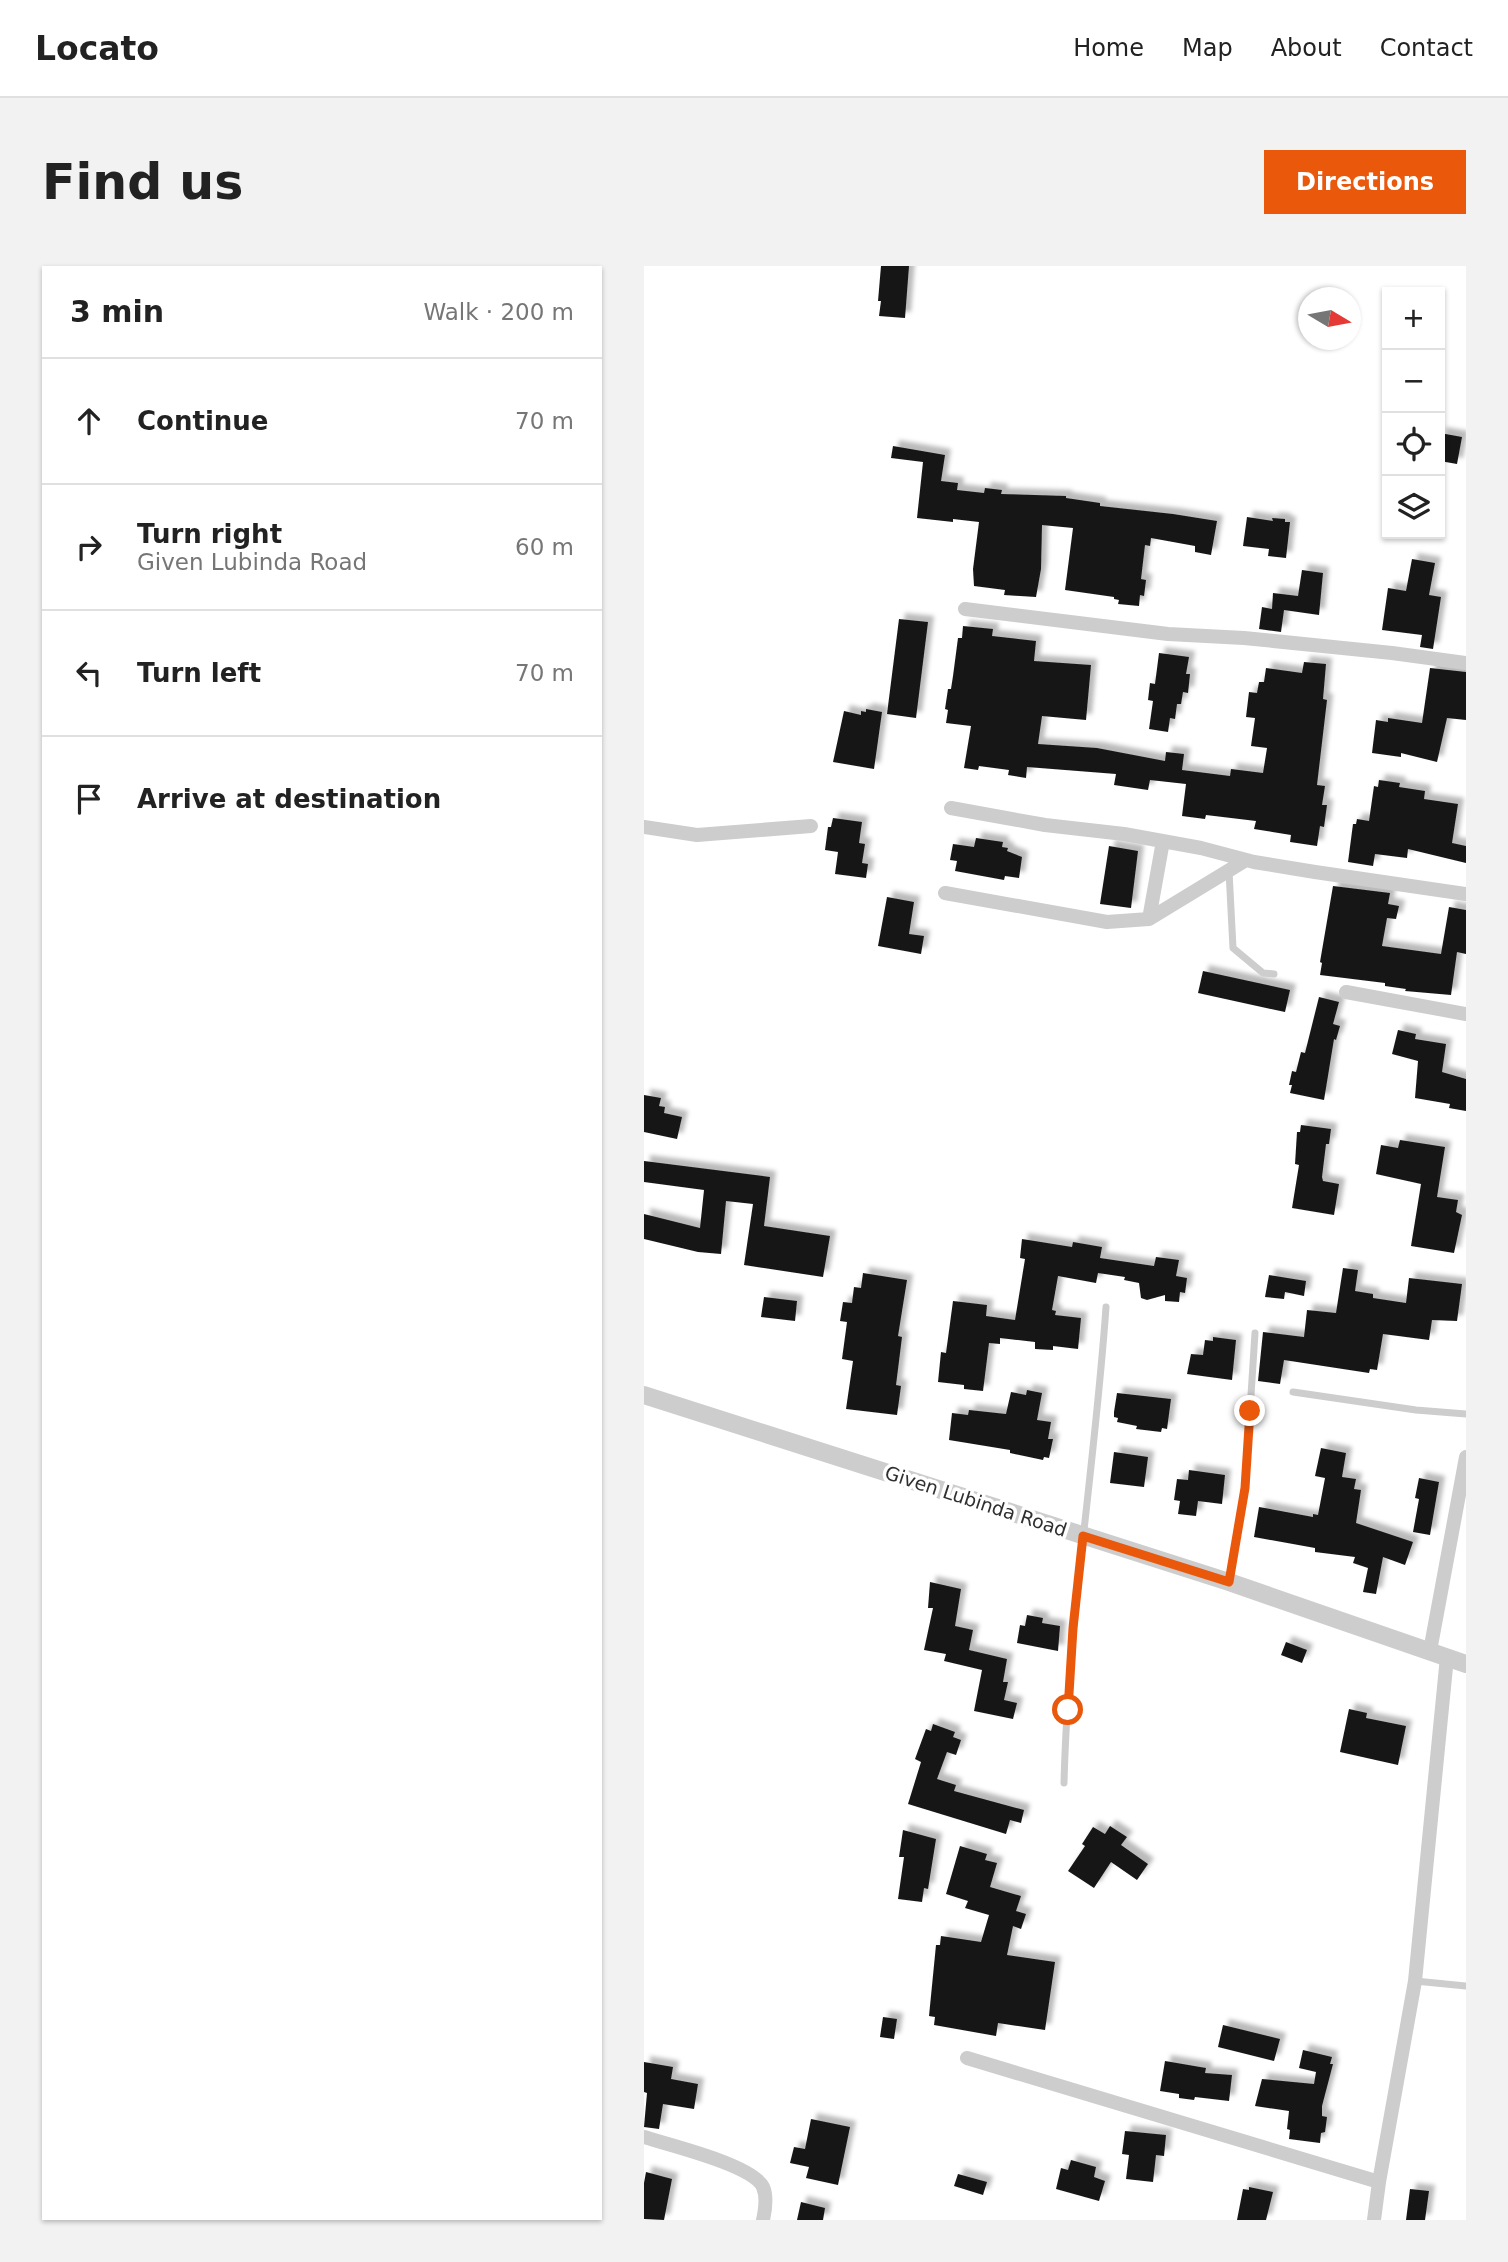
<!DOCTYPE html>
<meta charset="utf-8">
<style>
:root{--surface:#fff;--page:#f2f2f2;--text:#222;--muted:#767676;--line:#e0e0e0;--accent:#ea580c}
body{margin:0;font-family:"DejaVu Sans",sans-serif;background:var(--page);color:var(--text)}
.controls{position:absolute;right:21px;top:21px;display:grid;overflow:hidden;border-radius:0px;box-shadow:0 2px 5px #0004}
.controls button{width:63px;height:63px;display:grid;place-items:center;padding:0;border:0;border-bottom:2px solid var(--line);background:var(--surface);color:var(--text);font:35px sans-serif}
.compass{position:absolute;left:654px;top:21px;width:63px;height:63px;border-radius:50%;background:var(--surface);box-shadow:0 2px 5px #0004;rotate:100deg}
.stop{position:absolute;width:21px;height:21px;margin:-16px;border:5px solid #ea580c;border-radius:50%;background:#fff}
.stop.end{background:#ea580c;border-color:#fff;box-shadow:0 2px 7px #0008}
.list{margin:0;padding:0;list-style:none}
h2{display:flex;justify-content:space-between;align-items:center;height:91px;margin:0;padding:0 28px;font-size:30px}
h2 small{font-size:23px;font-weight:400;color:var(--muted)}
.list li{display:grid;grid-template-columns:46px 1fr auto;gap:21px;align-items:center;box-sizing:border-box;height:126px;padding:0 28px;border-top:2px solid var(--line)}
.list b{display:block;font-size:26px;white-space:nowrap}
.list p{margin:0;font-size:23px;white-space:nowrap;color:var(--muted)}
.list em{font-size:23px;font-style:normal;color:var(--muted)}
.icon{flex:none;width:38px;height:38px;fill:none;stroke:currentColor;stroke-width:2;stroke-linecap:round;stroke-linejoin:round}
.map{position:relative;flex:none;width:822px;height:1954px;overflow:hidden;border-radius:0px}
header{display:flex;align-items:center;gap:42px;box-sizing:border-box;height:98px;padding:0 35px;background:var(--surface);border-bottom:2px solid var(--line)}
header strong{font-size:33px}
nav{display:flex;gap:38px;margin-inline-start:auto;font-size:24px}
.intro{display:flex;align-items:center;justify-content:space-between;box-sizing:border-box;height:168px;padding:0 42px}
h1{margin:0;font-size:49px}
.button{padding:18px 32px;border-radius:0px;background:var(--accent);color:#fff;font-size:24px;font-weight:700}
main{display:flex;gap:42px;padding:0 42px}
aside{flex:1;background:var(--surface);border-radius:0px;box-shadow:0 2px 5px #0004}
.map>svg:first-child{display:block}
.building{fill:#171717;filter:url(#shadow)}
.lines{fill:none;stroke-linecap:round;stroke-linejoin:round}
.service{stroke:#cdcdcd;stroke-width:7}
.minor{stroke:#cdcdcd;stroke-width:14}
.tertiary{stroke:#cdcdcd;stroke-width:18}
.route{stroke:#ea580c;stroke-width:9}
.labels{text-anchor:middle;stroke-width:7;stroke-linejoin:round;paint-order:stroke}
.street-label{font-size:19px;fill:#303030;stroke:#fff}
</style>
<header>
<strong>Locato</strong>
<nav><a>Home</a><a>Map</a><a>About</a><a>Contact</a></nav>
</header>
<div class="intro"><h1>Find us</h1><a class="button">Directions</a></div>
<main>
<aside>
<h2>3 min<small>Walk · 200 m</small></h2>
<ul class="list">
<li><svg class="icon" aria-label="ahead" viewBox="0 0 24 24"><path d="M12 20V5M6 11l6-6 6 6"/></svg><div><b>Continue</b></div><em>70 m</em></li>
<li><svg class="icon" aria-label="right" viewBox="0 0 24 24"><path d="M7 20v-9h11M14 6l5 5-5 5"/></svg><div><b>Turn right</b><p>Given Lubinda Road</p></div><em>60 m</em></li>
<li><svg class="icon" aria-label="left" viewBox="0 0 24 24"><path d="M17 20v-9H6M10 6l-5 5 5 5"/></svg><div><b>Turn left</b></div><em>70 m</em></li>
<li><svg class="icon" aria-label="arrive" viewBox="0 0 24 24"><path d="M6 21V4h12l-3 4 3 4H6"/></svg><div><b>Arrive at destination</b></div></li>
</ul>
</aside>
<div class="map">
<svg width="822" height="1954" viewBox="0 0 822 1954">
<defs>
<filter id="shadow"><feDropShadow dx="6" dy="-6" stdDeviation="2" flood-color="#0004"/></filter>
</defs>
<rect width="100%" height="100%" fill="#fff"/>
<path class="building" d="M 237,0 L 265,0 L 261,52 L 235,50 L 237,35 L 234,35 Z
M 796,167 L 818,171 L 813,198 L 796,195 Z
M 249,180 L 301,189 L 297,215 L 314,217 L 313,224 L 340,227 L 341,222 L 358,224 L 357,228 L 422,230 L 422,232 L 456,237 L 456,240 L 529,248 L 573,255 L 567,289 L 551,286 L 551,280 L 507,272 L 506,280 L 501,279 L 497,313 L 502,314 L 500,330 L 496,329 L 495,340 L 474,338 L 475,334 L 470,333 L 470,331 L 421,324 L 429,262 L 398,259 L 397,303 L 392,331 L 360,329 L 361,324 L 330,320 L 329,303 L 335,256 L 309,253 L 309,256 L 273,252 L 279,196 L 247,192 Z
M 603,251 L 629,255 L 628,252 L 641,253 L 641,256 L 646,256 L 642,292 L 624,290 L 625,283 L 599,280 Z
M 768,293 L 791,297 L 785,329 L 797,331 L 789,383 L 776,381 L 778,369 L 738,364 L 744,322 L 762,325 Z
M 658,304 L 679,307 L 675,349 L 640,344 L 637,366 L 615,363 L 618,341 L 628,343 L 629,327 L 654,330 Z
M 255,353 L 284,356 L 272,452 L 243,448 Z
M 319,360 L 349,363 L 348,370 L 392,375 L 390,395 L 447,399 L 442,454 L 398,450 L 394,478 L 453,482 L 521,495 L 522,486 L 540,488 L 538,504 L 586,510 L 587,503 L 619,507 L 623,482 L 607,480 L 611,452 L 602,451 L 605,426 L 613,427 L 615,416 L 620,416 L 622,402 L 658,407 L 660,396 L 682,398 L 679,433 L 683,434 L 673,519 L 681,520 L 678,539 L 683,539 L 680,561 L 676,560 L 673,580 L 646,576 L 647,569 L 610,563 L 612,555 L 562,549 L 561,553 L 538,550 L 542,518 L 506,514 L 504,524 L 470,519 L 472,508 L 383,501 L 382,512 L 364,509 L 365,504 L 335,500 L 334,504 L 320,502 L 327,460 L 302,457 L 304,444 L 301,443 L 304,423 L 307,423 L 309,410 L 314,372 L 318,372 Z
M 515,387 L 545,391 L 542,408 L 546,408 L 544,427 L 539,426 L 537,438 L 533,438 L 531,453 L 526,452 L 524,466 L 505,463 L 509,435 L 504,434 L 506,417 L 511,418 Z
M 786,402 L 822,406 L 822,454 L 803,452 L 793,496 L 757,487 L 757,491 L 728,487 L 732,454 L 744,456 L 744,452 L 778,457 Z
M 222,443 L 238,446 L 230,503 L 189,496 L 200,445 L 217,449 L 217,445 L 222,446 Z
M 735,514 L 756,517 L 755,521 L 781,525 L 780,533 L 814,538 L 808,577 L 822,580 L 822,597 L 764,583 L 763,592 L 731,588 L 729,600 L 704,596 L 709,558 L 712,558 L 713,553 L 725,555 L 730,520 L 734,521 Z
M 189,552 L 218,556 L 215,577 L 221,578 L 218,597 L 224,598 L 222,612 L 191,608 L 194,586 L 181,584 L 184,561 L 187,561 Z
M 332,572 L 359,576 L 358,581 L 364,582 L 363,585 L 378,591 L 375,612 L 361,610 L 360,614 L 311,605 L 313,595 L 306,594 L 309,578 L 330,581 Z
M 465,580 L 494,585 L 487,642 L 456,638 Z
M 689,620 L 746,627 L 744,638 L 755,640 L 752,653 L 743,652 L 738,680 L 797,688 L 805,641 L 822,644 L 822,688 L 813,686 L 807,729 L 761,725 L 762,723 L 741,720 L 741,717 L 676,709 L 678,697 L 676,696 Z
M 243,631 L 270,636 L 265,668 L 280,670 L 277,688 L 234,680 Z
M 559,705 L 646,724 L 641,746 L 554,727 Z
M 675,731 L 695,736 L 689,758 L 696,760 L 692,774 L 690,773 L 680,834 L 646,827 L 648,819 L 645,819 L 648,805 L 652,806 L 657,786 L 661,787 Z
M 754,764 L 772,768 L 771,773 L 802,778 L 798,806 L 822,813 L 822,845 L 805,842 L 806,838 L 771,832 L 774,795 L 748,788 Z
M 0,829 L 17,832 L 15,840 L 21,841 L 20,847 L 38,851 L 33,873 L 0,866 Z
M 657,859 L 687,863 L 685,878 L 682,878 L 678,911 L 679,915 L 695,918 L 690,949 L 648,942 L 655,899 L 651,898 L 653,866 L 656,866 Z
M 756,874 L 801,881 L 793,931 L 814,934 L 812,946 L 818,949 L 810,987 L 767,980 L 777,918 L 732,908 L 737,879 L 754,882 Z
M 0,895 L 126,911 L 120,960 L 186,970 L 179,1011 L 100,999 L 109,938 L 82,935 L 77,988 L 54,986 L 0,973 L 0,948 L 56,962 L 60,924 L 0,916 Z
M 378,973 L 428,981 L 429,976 L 458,981 L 456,992 L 510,1000 L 512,991 L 535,994 L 532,1010 L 543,1012 L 541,1027 L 536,1026 L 535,1036 L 521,1035 L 521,1029 L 503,1034 L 497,1032 L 495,1017 L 480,1014 L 481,1011 L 454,1007 L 452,1017 L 414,1010 L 408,1044 L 412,1045 L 411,1049 L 437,1052 L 434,1083 L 409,1080 L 409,1084 L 391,1083 L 391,1076 L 356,1072 L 356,1078 L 345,1077 L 339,1125 L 320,1123 L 320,1119 L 294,1116 L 297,1086 L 302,1087 L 309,1035 L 343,1039 L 342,1050 L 371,1054 L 381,993 L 376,992 Z
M 699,1002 L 714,1004 L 711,1025 L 729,1028 L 729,1032 L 762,1037 L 765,1012 L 818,1018 L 813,1055 L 788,1054 L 785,1074 L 739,1068 L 733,1104 L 726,1103 L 725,1107 L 640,1094 L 636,1118 L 614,1115 L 619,1066 L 660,1071 L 663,1044 L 692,1047 Z
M 219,1007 L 263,1014 L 254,1070 L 258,1071 L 252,1119 L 257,1120 L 253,1149 L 202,1143 L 209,1095 L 198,1093 L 203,1056 L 196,1055 L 199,1036 L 208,1037 L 210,1021 L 217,1022 Z
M 625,1009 L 662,1015 L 660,1030 L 641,1026 L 640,1033 L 621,1031 Z
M 120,1031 L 153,1035 L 151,1055 L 117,1051 Z
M 569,1071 L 592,1074 L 588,1114 L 543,1108 L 547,1088 L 559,1089 L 561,1074 L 569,1075 Z
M 383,1124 L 398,1127 L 393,1154 L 407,1156 L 404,1173 L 409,1173 L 405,1192 L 400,1191 L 399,1194 L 366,1187 L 366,1184 L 305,1174 L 308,1147 L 324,1149 L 325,1144 L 362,1148 L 367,1126 L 382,1129 Z
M 473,1127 L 527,1133 L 523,1163 L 518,1162 L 517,1166 L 492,1163 L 493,1160 L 473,1156 L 474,1152 L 470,1151 L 470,1146 Z
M 677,1182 L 702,1187 L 698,1211 L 712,1213 L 710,1223 L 717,1224 L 712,1257 L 769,1276 L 761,1299 L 739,1291 L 732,1328 L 719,1326 L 724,1302 L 709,1297 L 711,1291 L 671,1286 L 671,1282 L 610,1271 L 615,1241 L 669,1251 L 669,1248 L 674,1249 L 681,1212 L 671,1210 Z
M 470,1186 L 504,1191 L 500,1221 L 466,1217 Z
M 545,1204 L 581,1209 L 578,1238 L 554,1235 L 552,1250 L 534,1248 L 536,1235 L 530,1234 L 533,1213 L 544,1214 Z
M 775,1212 L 795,1216 L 786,1269 L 769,1266 L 775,1233 L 771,1232 Z
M 286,1316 L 317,1323 L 311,1360 L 329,1364 L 325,1384 L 363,1393 L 359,1416 L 364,1416 L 360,1434 L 373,1437 L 369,1453 L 330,1445 L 338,1404 L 300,1395 L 302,1388 L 280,1384 L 289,1342 L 284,1342 Z
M 383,1349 L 399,1352 L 398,1357 L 416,1360 L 414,1385 L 373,1377 L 376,1359 L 381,1360 Z
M 642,1376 L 663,1384 L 658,1397 L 637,1389 Z
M 705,1443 L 723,1447 L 722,1452 L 762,1460 L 754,1499 L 696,1486 Z
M 289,1458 L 311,1466 L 309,1471 L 317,1474 L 312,1489 L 303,1486 L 293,1513 L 312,1519 L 310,1525 L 380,1544 L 377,1557 L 366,1554 L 362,1568 L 264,1538 L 277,1496 L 271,1493 L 282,1463 L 287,1465 Z
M 466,1560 L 483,1571 L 477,1579 L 504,1598 L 493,1614 L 467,1596 L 450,1622 L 424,1605 L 441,1580 L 438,1578 L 449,1561 L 461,1568 Z
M 259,1564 L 292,1573 L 284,1623 L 280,1622 L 278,1636 L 254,1633 L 260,1591 L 255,1591 Z
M 316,1580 L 343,1588 L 341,1594 L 353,1597 L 346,1621 L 377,1630 L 372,1645 L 382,1648 L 377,1663 L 369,1660 L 363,1689 L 411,1696 L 401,1764 L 354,1757 L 352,1770 L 290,1759 L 291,1751 L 285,1750 L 292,1679 L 296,1679 L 297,1670 L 337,1676 L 345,1649 L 321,1642 L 324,1635 L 302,1628 Z
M 239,1751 L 253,1753 L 250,1773 L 236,1771 Z
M 579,1759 L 636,1773 L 630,1795 L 574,1781 Z
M 659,1784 L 688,1791 L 686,1798 L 689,1798 L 678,1840 L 678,1850 L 683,1851 L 681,1866 L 677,1867 L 676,1877 L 645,1873 L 646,1864 L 643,1863 L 645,1845 L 611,1840 L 618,1813 L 670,1818 L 672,1806 L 655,1802 Z
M 521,1795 L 562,1802 L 561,1807 L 588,1809 L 585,1835 L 551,1831 L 550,1834 L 535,1832 L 535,1828 L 516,1825 Z
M 0,1796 L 29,1801 L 27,1813 L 54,1818 L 50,1843 L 19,1838 L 15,1863 L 0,1861 L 3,1827 L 0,1826 Z
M 167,1853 L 206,1861 L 194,1919 L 162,1912 L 165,1901 L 146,1897 L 150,1881 L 161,1883 Z
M 481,1865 L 522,1869 L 520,1890 L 512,1889 L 509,1916 L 482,1913 L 485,1889 L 478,1888 Z
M 427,1894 L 452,1901 L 450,1911 L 461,1915 L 455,1935 L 412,1923 L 417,1902 L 424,1904 Z
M 2,1906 L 28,1913 L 20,1954 L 0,1953 L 0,1917 Z
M 314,1908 L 343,1916 L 339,1929 L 310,1920 Z
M 605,1921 L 629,1926 L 622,1954 L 593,1954 L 599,1923 L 605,1924 Z
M 766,1923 L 785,1925 L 781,1954 L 762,1954 Z
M 157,1936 L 181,1942 L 179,1954 L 153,1954 Z"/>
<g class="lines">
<path class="service" d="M 585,605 L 589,682 L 619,707 L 630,708
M 649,1126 L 772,1144 L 822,1148
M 585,1315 L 601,1222 L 611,1067
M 420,1517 C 424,1358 451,1200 462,1041
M 771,1715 L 822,1720"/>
<path class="minor" d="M 321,343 L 524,368 L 600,372 L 748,387 L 822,397
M 307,542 L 401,559 L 480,568 L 557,582 L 610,596 L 671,606 L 822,628
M 0,561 L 53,569 L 167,560
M 301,627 L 463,656 L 505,653 L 602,594
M 505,653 L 519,575
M 702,726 L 822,748
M 786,1385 L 822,1191
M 323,1792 L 735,1916
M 0,1871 C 25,1879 109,1899 119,1921 C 123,1930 121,1945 119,1954
M 730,1954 L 735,1916 L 771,1715 L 803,1391"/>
<path class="tertiary" d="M 0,1129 L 585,1316 L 822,1398"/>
</g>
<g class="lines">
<path class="route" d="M 424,1444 L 429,1362 L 439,1270 L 585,1316 L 601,1222 L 606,1145"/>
</g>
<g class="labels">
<g class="street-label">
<text transform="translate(332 1235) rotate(18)" y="7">Given Lubinda Road</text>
</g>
</g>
</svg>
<div class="controls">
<button>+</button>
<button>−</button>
<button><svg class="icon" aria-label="locate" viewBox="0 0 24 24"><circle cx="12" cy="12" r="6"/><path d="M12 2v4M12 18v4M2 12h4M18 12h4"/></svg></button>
<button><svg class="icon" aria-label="layers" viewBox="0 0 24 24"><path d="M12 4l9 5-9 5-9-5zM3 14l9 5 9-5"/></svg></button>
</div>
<svg class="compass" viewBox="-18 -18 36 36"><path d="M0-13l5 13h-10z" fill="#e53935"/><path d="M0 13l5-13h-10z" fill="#767676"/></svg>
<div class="stop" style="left:424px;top:1444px"></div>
<div class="stop end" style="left:606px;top:1145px"></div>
</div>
</main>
